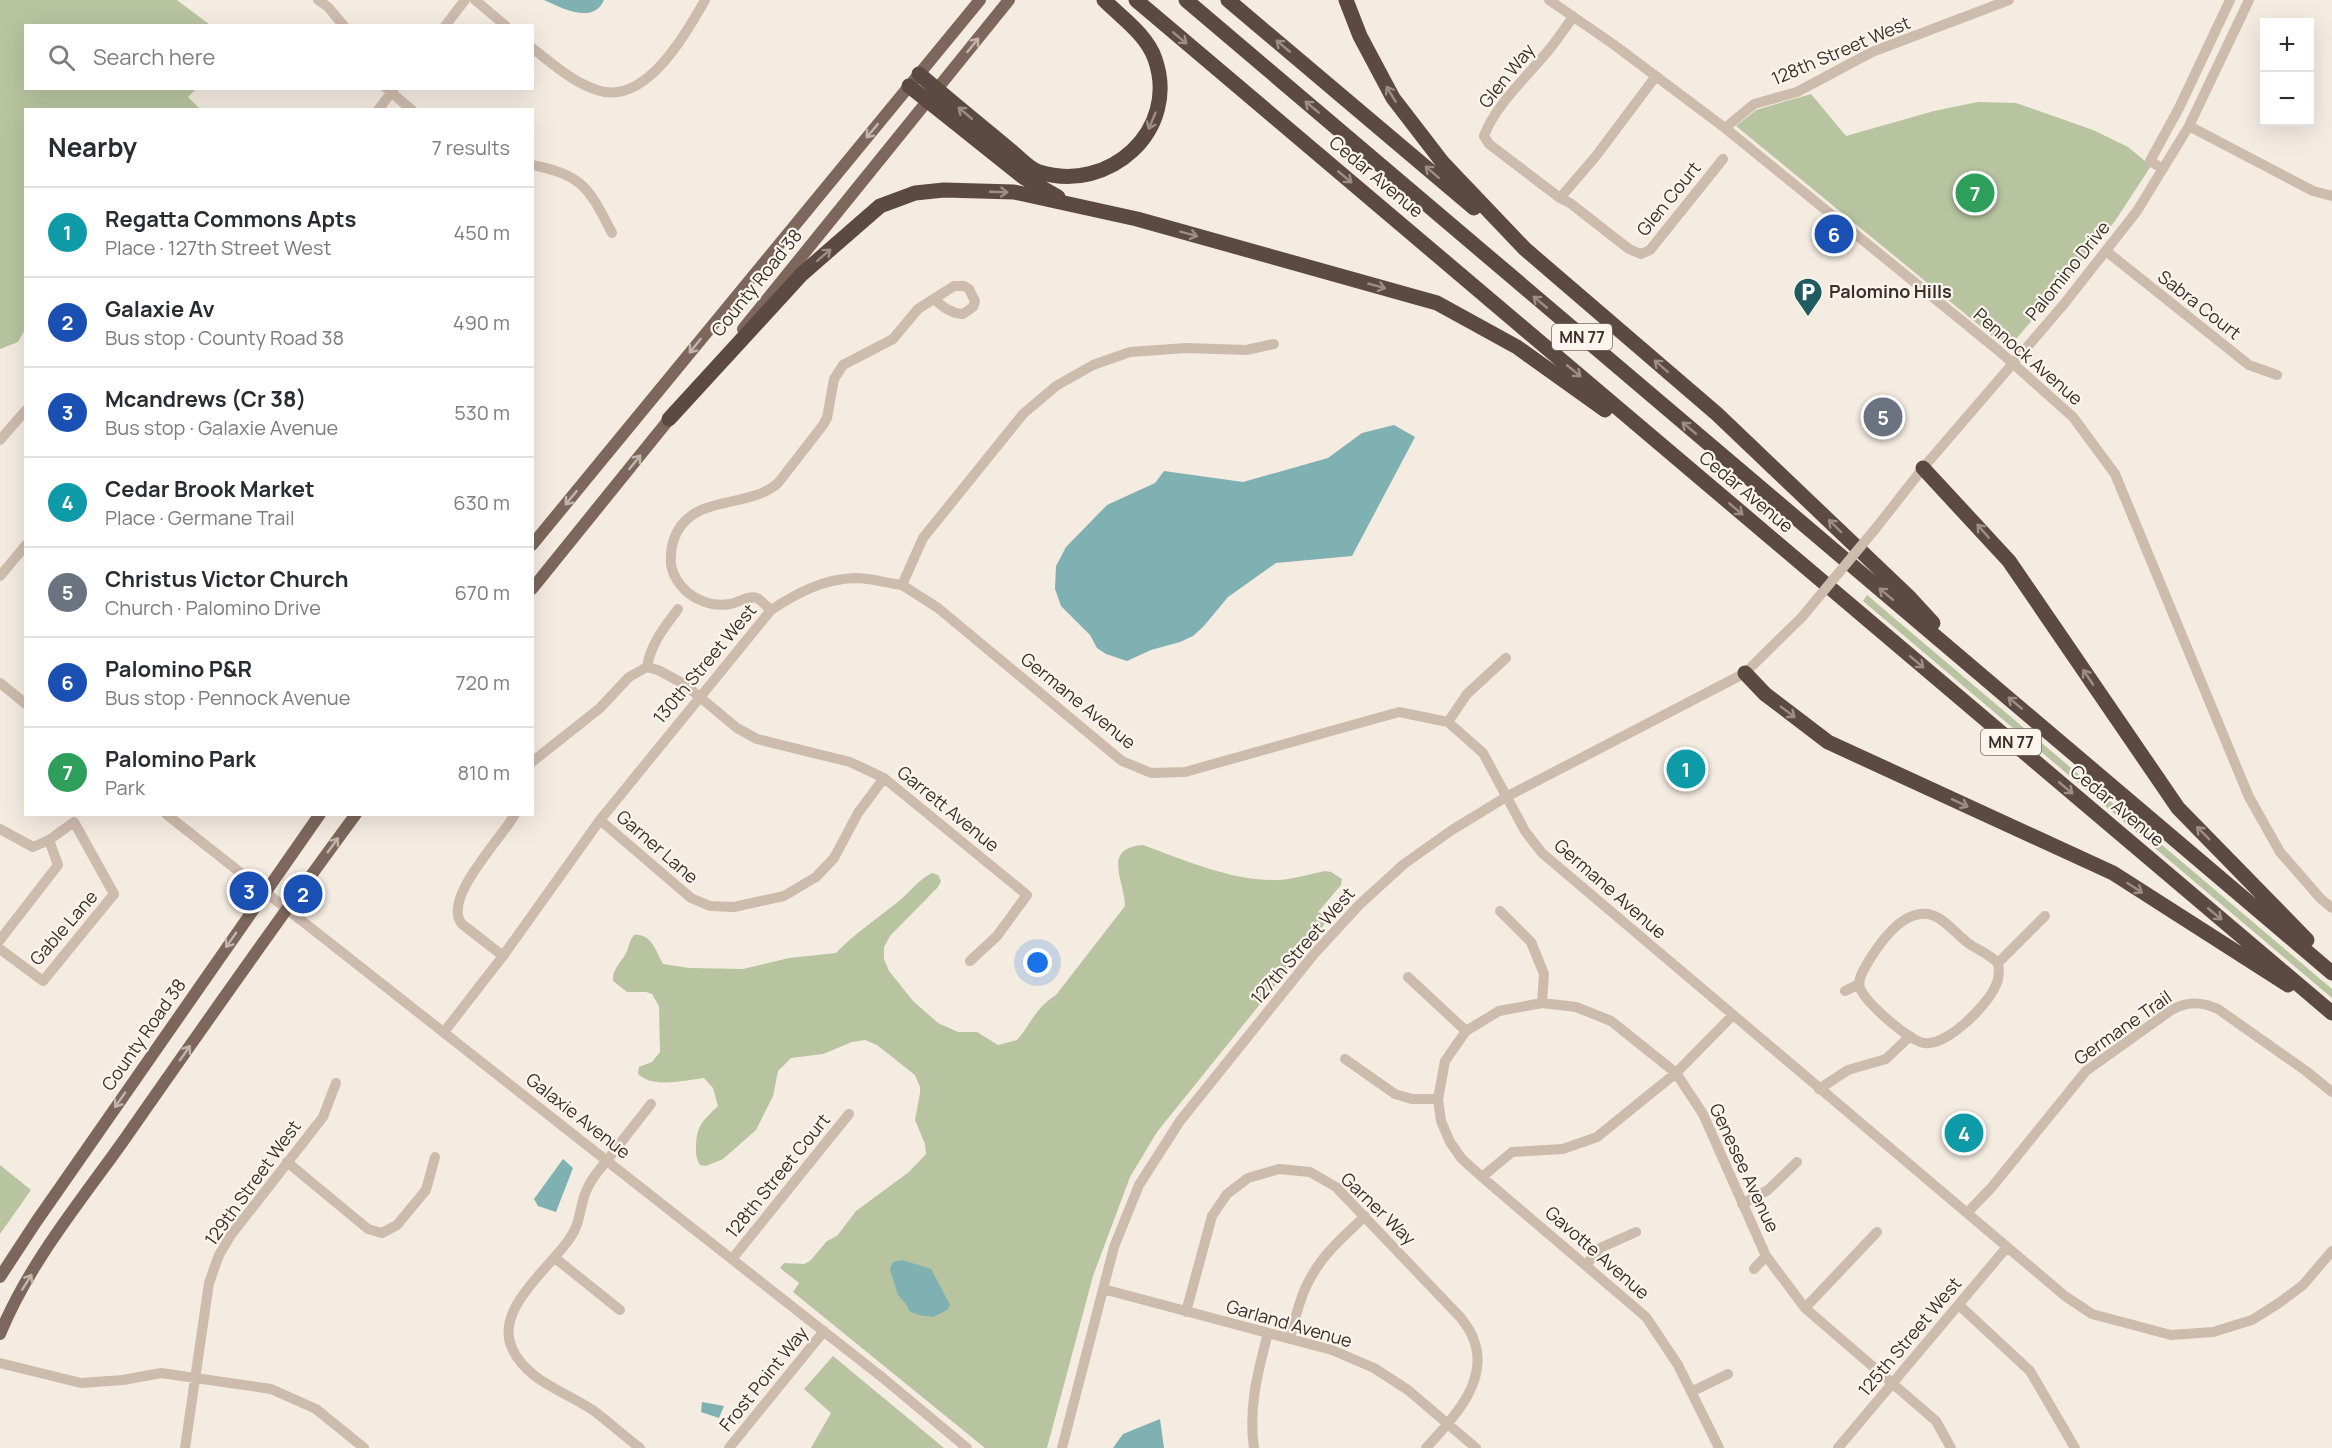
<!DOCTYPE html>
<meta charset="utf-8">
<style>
:root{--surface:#fff;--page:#f7f7f7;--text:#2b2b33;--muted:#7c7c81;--line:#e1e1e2;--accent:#2563eb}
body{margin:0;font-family:Manrope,sans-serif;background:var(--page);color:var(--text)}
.controls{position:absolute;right:18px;top:18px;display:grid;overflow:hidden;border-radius:0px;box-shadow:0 6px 24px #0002}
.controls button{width:54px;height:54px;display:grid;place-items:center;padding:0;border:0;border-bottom:2px solid var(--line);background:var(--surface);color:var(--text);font:30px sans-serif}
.you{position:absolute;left:1038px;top:963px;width:21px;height:21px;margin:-15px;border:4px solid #fff;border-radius:50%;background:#1a73e8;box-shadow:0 0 0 9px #1a73e833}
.badge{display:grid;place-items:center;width:39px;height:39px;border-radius:50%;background:var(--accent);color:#fff;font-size:20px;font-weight:700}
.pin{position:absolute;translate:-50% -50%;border:3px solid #fff;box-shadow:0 2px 6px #0006}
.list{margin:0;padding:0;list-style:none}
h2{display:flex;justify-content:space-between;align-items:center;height:78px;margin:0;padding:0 24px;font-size:26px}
h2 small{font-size:20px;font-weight:400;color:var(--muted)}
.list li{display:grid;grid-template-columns:39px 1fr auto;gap:18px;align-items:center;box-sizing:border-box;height:90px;padding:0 24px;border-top:2px solid var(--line)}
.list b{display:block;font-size:22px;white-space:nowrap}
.list p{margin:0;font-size:20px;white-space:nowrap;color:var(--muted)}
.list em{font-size:20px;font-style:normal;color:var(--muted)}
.icon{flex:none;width:33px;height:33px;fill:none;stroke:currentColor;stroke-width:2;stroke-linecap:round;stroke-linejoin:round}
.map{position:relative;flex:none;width:2332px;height:1448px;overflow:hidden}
.search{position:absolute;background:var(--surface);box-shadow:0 6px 24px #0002;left:24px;top:24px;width:510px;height:66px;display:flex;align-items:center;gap:15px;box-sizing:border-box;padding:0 21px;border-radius:0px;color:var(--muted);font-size:22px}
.panel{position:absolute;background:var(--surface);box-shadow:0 6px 24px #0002;left:24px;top:108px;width:510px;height:708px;border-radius:0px}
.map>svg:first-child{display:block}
.green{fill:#b8c4a0}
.water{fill:#7fb0b2}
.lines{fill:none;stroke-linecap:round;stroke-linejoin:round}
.minor{stroke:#cdbbac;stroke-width:10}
.major{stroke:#7d675c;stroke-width:12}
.highway{stroke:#5c4a42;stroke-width:15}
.minor-bridge{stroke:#cdbbac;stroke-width:10}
.oneway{stroke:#9c8e87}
.oneway2{stroke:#c2b5ac}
.labels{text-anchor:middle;stroke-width:4.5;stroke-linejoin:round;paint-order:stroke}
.shield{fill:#fbf5ee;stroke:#756b66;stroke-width:1.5}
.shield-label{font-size:16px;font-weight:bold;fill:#3b302b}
.street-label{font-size:18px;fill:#3b302b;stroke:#fbf5ee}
.poi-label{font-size:18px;font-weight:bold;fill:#3b302b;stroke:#fbf5ee;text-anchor:start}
</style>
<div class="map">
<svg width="2332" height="1448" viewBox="0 0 2332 1448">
<rect width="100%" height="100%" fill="#f4ebe1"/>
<path class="green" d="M 0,0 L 177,0 L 210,25 L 26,26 L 26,88 L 196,89 L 188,97 L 200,109 L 26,110 L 25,330 L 18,342 L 0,349 Z
M 1811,94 L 1846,136 L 1934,111 L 1978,102 L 2016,103 L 2093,130 L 2128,147 L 2151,166 L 2115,221 L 2017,338 L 1997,340 L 1736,126 L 1756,110 Z
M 1867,595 L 2332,989 L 2332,998 L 1863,601 Z
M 1143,845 C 1184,860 1234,882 1279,880 C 1294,879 1310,874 1325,871 L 1331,872 L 1342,879 L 1341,885 L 1318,912 L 1331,916 L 1157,1132 L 1130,1177 L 1093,1276 L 1047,1448 L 985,1448 L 793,1292 L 799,1283 L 780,1268 L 784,1263 L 804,1264 L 810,1261 L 827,1241 L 837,1236 L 856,1211 L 909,1172 L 926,1154 L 925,1144 L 915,1120 L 920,1093 L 920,1087 L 915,1075 L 877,1045 L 865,1040 L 852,1042 L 823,1054 L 791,1058 L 778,1071 L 773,1096 L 756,1130 L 723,1159 L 706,1166 L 700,1165 C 696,1158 696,1154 696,1146 C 697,1124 703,1121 718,1106 L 713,1088 L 704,1078 C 685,1080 653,1089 638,1074 L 639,1067 L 652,1062 L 660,1052 L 659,1006 L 652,994 L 646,992 L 627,992 L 613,981 C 612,969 621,963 626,953 C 629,947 629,941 634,935 C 651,933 656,951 663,964 L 689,968 L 743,969 L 789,958 L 836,953 C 855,933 878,918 899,901 C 911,891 918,880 932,873 L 938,875 L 941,881 L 938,887 L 890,936 L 884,947 L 884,959 L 889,971 L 913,1001 L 938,1023 L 958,1032 L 977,1032 L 998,1045 L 1017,1040 C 1032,1023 1034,1009 1056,995 L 1125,906 C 1125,881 1101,848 1143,845 Z
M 0,1165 L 31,1190 L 0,1234 Z
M 833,1356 L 944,1448 L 811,1448 L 831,1413 L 804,1389 Z"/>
<path class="water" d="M 544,0 L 604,0 C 593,25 562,8 544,0 Z
M 1394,425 L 1415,437 L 1352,556 L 1276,563 L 1228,597 L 1203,627 L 1193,636 L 1180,642 L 1151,650 L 1127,661 L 1106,654 L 1097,648 L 1090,635 L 1061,606 L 1055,589 L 1056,566 L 1066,547 L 1107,505 L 1155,483 L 1164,471 L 1243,482 L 1328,458 L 1362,433 Z
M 563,1159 L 573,1168 L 556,1212 L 538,1206 L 534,1199 Z
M 902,1260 L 931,1269 L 950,1305 L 947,1310 L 933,1317 C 925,1316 916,1315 909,1311 L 906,1304 L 898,1295 L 890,1269 L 893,1262 Z
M 702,1402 L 724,1406 L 719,1418 L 701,1412 Z
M 1160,1419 L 1164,1448 L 1113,1448 L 1123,1434 Z"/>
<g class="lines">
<path class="minor" d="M 318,0 L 328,7 L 344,26
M 475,0 L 506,26
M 1549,0 L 1613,44 L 1725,128 L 1999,351 L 2073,417 L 2115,474 L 2249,797 L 2280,852 L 2321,899 L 2332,908
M 1573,17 C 1565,28 1557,40 1548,51 C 1529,74 1494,107 1484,136 L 1489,144 L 1560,198 L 1570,203 L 1629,249 L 1641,254 L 1650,250 L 1723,159
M 445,26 L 465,0
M 532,48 C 553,64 572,82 597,90 C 645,107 686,34 705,0
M 386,88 L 412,110
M 378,110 L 394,89
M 2189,126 L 2313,191 L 2332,196
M 1725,128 L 1754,104 L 1797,92 L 1872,52 L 2009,0
M 532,165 C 583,174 590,190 612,233
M 2163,169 L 2150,161 L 2179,108 L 2230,0
M 1560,198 L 1596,156 L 1656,76
M 2106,251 L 2249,365 L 2277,375
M 0,440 L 26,410
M 1876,528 L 1923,468 L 2064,304 L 2137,211 L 2189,126 L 2249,0
M 0,576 L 26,545
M 902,585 L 938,608 L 1122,761 L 1151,773 L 1185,772 L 1399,712 L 1448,722 L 1483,753 L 1525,831 L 1542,853 L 2065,1296 L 2092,1314 L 2171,1335 L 2213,1332 L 2252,1320 L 2279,1303 L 2303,1285 L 2332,1251
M 771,610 C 767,607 761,600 757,598 C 748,595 738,603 730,604 C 719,606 708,604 698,599 C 685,593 673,579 671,564 C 670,552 672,542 677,532 C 697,494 749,509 778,483 L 823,425 L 827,418 L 834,379 L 843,365 L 893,339 L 918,309 L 954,286 L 964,286 L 969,289 L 975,301 L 973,307 L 963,314 C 950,313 943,307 934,299
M 647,667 L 658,670 L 684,684 L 737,728 L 757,739 L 850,762 L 884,778 L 1027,895 L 997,936 L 970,961
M 647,667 C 651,643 664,628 678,609
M 0,683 L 26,704
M 1448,722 L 1467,694 L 1506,658
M 532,762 L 600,708 L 629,677 L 647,667
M 166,814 L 883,1378 L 967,1448
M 600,820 L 691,898 L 710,906 L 734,907 L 784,896 L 816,877 L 834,858 L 858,813 L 884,778
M 0,829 L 33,847 L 49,840 L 74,822 L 114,894 L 43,981 L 0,949
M 1500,911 L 1531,942 L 1544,974 L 1542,1003
M 0,940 L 58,865 L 49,840
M 503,956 L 462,924 C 441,899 502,838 515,814
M 1998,963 C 1989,954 1978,950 1968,943 C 1957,935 1945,919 1932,915 C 1902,906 1875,949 1863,971 C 1860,977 1858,982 1860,988 C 1866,1003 1910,1042 1925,1043 C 1947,1046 1988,1005 1996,985 C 1999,979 1999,969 1998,963 L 2045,916
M 1408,977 L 1466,1031
M 1845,991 L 1859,984
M 444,1032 L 503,956 L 600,820 L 771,610 C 797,593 823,579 855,578 C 870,578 887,583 902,585 L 923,538 L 1023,414 L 1056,386 L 1093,365 L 1130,352 L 1186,348 L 1246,350 L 1274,344
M 1345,1059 L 1395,1094 L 1412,1099 L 1438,1099
M 1819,1089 L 1848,1070 L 1886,1059 L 1910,1036
M 287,1162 L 368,1229 L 382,1233 L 397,1225 L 426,1190 L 435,1157
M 1482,1177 L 1512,1152 L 1563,1149 L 1597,1137 L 1676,1073 L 1733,1015
M 1742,1204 L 1768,1190 L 1797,1162
M 1967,1213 L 1992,1187 L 2086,1071 L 2170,1011 C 2186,1001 2201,1001 2218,1009 L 2306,1071 L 2332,1092
M 555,1258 L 620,1310
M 732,1259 L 849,1114
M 1586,1265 L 1600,1248 L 1636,1232
M 1754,1269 L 1766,1256
M 1103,1289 L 1332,1350 L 1374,1368 L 1408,1390 L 1476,1448
M 1959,1305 L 2030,1371 L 2075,1448
M 1805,1308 L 1877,1232
M 1186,1312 L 1212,1216 L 1227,1194 L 1248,1178 L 1279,1169 L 1310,1172 L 1336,1187 L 1461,1318 C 1465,1324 1471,1331 1473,1338 C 1491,1381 1452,1419 1426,1448
M 1290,1338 C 1296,1316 1301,1292 1314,1272 C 1327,1250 1347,1234 1365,1216
M 0,1363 L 81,1383 L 123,1380 L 161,1373 L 271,1389 L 316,1409 L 364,1448
M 1691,1392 L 1728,1374
M 185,1448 L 209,1283 L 219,1255 L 231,1235 L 323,1117 L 336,1083
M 640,1448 C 624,1436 610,1423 594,1411 C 567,1392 526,1381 512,1348 C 494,1309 550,1268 570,1238 C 582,1221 579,1204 588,1187 C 593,1176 602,1167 609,1158 C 623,1139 637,1122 651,1104
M 729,1448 L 824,1331
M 1062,1448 L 1114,1247 L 1139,1185 L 1180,1121 L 1314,954 L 1360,904 L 1404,864 L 1452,830 L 1506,797 L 1745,673 L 1802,617
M 1254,1448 C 1248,1408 1258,1371 1268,1333
M 1719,1448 L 1678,1365 L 1646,1317 L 1482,1177 L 1462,1159 L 1450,1142 L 1441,1121 L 1438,1099 L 1445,1061 L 1466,1031 L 1499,1011 L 1542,1003 L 1576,1007 L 1611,1021 L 1676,1073 L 1703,1114 L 1766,1256 L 1805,1308 L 1936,1421 L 1951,1448
M 1838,1448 L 2007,1247"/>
<path class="major" d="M 743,329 L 1009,0
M 532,545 L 980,0
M 532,589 L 675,412
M 0,1277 L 36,1222 L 320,814
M 0,1334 C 29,1263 80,1202 124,1140 C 200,1031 277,921 356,814"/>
<path class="highway" d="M 1136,0 L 2332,1013
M 1186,0 L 2332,973
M 1228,0 L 1474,208
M 1346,0 L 1360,36 L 1393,98 L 1443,163 L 1525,249 L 1717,414 L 1910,598 L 1933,623
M 919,74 C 949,100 980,125 1010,150 C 1019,157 1029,169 1039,172 C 1109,194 1180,130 1155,59 C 1147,35 1121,17 1104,0
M 909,86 L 1023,177 L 1058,197
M 669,419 L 802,274 L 880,206 L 915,193 L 944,190 L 1014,192 L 1137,219 L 1437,303 L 1517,347 L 1605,410
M 1923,468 L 2009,561 L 2178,808 L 2307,940
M 1745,673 L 1765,694 L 1828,742 L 2113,873 L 2288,985"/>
<path class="minor-bridge" d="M 1802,617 L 1876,528"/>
</g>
<defs><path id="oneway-shaft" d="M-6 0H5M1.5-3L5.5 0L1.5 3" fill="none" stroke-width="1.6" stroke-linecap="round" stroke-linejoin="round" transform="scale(1.5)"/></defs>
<g class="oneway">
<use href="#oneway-shaft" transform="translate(1180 38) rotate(40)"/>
<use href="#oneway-shaft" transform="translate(1283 46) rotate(-140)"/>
<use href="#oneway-shaft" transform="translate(1391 94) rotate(-121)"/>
<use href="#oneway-shaft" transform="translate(1312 107) rotate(-140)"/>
<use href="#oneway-shaft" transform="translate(965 113) rotate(-140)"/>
<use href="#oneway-shaft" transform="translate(1152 121) rotate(113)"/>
<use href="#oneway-shaft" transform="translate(1432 172) rotate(-139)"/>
<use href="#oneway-shaft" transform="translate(1345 177) rotate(40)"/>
<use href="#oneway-shaft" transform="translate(999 192) rotate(2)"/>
<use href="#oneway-shaft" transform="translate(1189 234) rotate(15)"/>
<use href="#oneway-shaft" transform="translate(824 255) rotate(-41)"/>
<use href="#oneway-shaft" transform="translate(1377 286) rotate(15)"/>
<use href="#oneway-shaft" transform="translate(1540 302) rotate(-140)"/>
<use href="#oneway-shaft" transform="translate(1661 366) rotate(-139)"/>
<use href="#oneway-shaft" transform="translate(1574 371) rotate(40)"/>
<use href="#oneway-shaft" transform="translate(1689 428) rotate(-140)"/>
<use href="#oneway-shaft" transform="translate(1736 509) rotate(40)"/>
<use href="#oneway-shaft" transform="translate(1835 526) rotate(-136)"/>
<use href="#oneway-shaft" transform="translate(1983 531) rotate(-131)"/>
<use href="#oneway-shaft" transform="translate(1886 594) rotate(-140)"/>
<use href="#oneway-shaft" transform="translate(1917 662) rotate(40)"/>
<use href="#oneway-shaft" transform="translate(2088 677) rotate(-124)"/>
<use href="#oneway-shaft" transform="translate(2015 703) rotate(-140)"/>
<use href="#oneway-shaft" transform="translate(1788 712) rotate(37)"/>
<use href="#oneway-shaft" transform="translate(2066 788) rotate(40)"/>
<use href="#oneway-shaft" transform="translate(1960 803) rotate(25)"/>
<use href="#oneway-shaft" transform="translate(2203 833) rotate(-135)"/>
<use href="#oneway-shaft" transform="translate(2135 888) rotate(33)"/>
<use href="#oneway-shaft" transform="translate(2215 914) rotate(40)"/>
</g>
<g class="oneway2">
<use href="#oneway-shaft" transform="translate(973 45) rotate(-51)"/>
<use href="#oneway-shaft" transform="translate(872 131) rotate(130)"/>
<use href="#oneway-shaft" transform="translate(695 346) rotate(129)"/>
<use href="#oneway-shaft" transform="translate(635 462) rotate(-51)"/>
<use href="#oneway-shaft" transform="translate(571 498) rotate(129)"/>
<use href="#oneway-shaft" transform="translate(333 845) rotate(-54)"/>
<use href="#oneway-shaft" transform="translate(231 940) rotate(125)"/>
<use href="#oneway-shaft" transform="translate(185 1053) rotate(-55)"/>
<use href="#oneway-shaft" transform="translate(120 1100) rotate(125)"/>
<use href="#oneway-shaft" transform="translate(27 1282) rotate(-58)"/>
</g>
<defs>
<g id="parking-pin" transform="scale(1.5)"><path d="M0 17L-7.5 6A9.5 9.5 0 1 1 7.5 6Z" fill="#1f5a5e" stroke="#fbf5ee"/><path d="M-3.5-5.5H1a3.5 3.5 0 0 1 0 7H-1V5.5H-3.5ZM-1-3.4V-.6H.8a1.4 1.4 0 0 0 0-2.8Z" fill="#fff"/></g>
</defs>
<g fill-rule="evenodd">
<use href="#parking-pin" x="1808" y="292"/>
</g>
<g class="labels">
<g class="shield">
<rect x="1552" y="324" width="60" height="26" rx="4.5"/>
<rect x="1981" y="729" width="60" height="26" rx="4.5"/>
</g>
<g class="shield-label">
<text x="1582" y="343">MN 77</text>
<text x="2011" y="748">MN 77</text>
</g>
<g class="street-label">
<text transform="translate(1841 51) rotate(-23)" y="6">128th Street West</text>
<text transform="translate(1507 76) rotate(-51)" y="6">Glen Way</text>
<text transform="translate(1376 177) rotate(40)" y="6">Cedar Avenue</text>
<text transform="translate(1669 199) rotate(-51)" y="6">Glen Court</text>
<text transform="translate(2068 271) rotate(-51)" y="6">Palomino Drive</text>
<text transform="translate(757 283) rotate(-51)" y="6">County Road 38</text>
<text transform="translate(2199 305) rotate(38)" y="6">Sabra Court</text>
<text transform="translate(2028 357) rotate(41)" y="6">Pennock Avenue</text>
<text transform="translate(1746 492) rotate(40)" y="6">Cedar Avenue</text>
<text transform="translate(705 664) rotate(-50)" y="6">130th Street West</text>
<text transform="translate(1078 701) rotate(39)" y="6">Germane Avenue</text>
<text transform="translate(2117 806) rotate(40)" y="6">Cedar Avenue</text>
<text transform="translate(948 809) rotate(39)" y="6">Garrett Avenue</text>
<text transform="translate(657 847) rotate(41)" y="6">Garner Lane</text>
<text transform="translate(1610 889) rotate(41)" y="6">Germane Avenue</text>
<text transform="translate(64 928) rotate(-49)" y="6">Gable Lane</text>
<text transform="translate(1303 946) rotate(-49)" y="6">127th Street West</text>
<text transform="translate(2123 1028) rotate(-35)" y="6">Germane Trail</text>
<text transform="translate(144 1035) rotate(-55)" y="6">County Road 38</text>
<text transform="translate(578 1116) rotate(38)" y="6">Galaxie Avenue</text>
<text transform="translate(1744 1168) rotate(65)" y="6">Genesee Avenue</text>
<text transform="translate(778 1176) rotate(-51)" y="6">128th Street Court</text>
<text transform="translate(253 1183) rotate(-54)" y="6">129th Street West</text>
<text transform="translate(1378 1209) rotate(44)" y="6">Garner Way</text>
<text transform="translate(1597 1253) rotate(41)" y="6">Gavotte Avenue</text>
<text transform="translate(1289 1324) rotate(16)" y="6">Garland Avenue</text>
<text transform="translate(1910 1337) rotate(-50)" y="6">125th Street West</text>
<text transform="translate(764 1379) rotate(-51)" y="6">Frost Point Way</text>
</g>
<g class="poi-label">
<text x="1829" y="298">Palomino Hills</text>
</g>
</g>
</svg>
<div class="controls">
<button>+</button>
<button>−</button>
</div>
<div class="you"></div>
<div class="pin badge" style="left:1686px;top:769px;background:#0f9aa8">1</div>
<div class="pin badge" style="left:303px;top:894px;background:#1a4fb4">2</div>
<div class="pin badge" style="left:249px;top:891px;background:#1a4fb4">3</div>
<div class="pin badge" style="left:1964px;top:1133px;background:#0f9aa8">4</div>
<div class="pin badge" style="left:1883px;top:417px;background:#6b7280">5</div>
<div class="pin badge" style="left:1834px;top:234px;background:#1a4fb4">6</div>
<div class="pin badge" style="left:1975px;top:193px;background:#2e9e5b">7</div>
<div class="search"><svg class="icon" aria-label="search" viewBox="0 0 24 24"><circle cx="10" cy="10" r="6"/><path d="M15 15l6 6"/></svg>Search here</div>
<section class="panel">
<h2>Nearby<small>7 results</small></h2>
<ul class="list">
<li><span class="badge" style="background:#0f9aa8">1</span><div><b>Regatta Commons Apts</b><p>Place · 127th Street West</p></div><em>450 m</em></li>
<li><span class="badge" style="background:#1a4fb4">2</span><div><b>Galaxie Av</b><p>Bus stop · County Road 38</p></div><em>490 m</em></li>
<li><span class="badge" style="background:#1a4fb4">3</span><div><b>Mcandrews (Cr 38)</b><p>Bus stop · Galaxie Avenue</p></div><em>530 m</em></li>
<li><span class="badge" style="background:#0f9aa8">4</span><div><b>Cedar Brook Market</b><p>Place · Germane Trail</p></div><em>630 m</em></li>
<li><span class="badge" style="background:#6b7280">5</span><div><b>Christus Victor Church</b><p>Church · Palomino Drive</p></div><em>670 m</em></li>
<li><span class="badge" style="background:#1a4fb4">6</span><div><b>Palomino P&amp;R</b><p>Bus stop · Pennock Avenue</p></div><em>720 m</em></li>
<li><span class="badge" style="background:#2e9e5b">7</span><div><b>Palomino Park</b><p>Park</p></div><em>810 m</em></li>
</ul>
</section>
</div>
